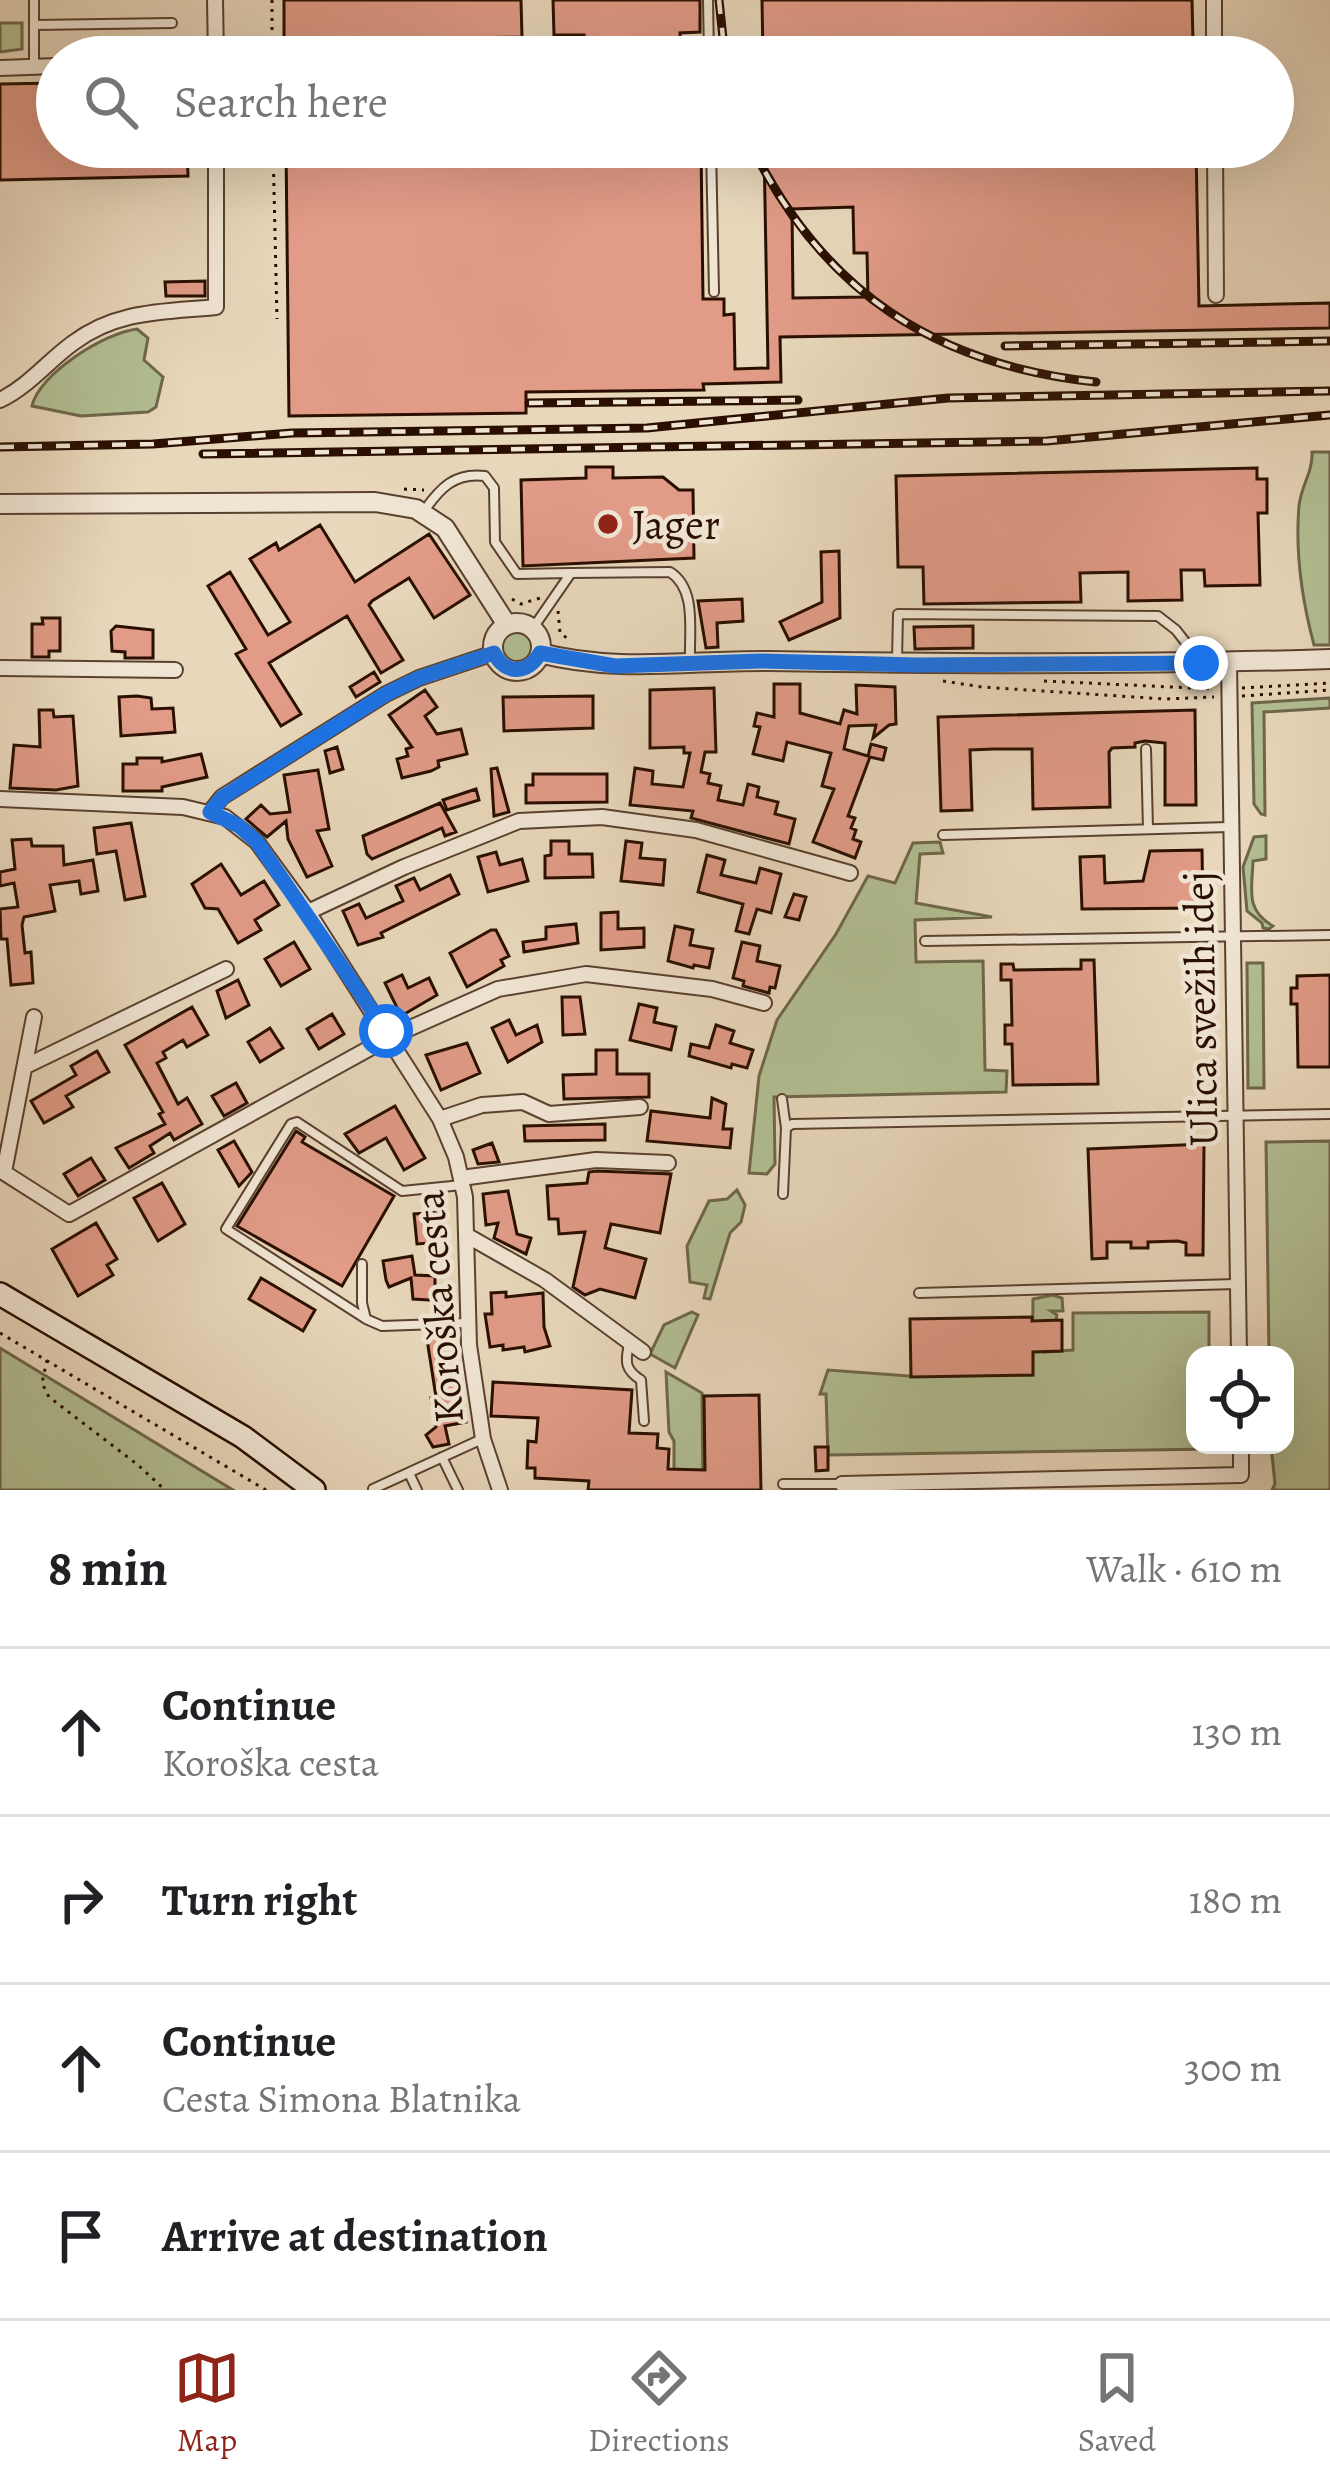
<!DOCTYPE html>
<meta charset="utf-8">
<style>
:root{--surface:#fff;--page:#f6f6f6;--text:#202124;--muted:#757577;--line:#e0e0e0;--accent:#8f2418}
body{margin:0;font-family:Alegreya,serif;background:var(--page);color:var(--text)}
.controls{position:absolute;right:36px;bottom:36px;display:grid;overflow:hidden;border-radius:24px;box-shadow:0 12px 48px #0002}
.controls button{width:108px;height:108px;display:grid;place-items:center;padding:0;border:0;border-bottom:3px solid var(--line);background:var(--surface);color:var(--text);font:60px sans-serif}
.stop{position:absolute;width:36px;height:36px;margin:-27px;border:9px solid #1a73e8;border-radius:50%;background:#fff}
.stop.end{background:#1a73e8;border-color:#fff;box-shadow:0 3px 12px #0008}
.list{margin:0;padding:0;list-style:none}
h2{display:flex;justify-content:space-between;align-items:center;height:156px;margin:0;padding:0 48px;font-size:51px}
h2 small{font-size:39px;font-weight:400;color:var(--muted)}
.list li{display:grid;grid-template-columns:78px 1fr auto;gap:36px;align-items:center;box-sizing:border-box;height:168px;padding:0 48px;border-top:3px solid var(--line)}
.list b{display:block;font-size:45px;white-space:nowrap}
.list p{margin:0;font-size:39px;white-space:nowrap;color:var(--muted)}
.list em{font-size:39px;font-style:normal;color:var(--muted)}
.icon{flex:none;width:66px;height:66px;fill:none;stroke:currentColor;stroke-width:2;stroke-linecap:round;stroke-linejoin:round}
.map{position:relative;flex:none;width:1330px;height:1490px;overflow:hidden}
.search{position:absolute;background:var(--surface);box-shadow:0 12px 48px #0002;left:36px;right:36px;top:36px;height:132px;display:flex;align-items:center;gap:30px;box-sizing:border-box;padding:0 42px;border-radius:66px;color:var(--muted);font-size:45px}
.sheet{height:828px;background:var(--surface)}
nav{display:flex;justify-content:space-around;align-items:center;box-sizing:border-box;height:168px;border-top:3px solid var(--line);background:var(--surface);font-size:33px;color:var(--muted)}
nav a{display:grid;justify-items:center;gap:6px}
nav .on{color:var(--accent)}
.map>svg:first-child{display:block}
.green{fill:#b2bf93;stroke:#6e674a;stroke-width:3}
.building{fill:#e19b87;stroke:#2a0f00;stroke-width:3;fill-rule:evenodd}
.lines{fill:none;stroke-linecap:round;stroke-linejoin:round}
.service-casing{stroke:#5a412f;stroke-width:12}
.minor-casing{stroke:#5a412f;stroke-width:18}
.tertiary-casing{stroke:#5a412f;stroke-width:22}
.secondary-casing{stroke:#2a0f00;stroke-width:26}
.path{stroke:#2a0f00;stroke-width:3;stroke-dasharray:3 6;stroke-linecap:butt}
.service{stroke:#f0e5d3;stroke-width:8}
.minor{stroke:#f0e5d3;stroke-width:14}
.tertiary{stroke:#f0e5d3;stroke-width:18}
.secondary{stroke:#f0e5d3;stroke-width:21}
.rail-casing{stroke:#2a0f00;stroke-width:9}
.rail{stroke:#f0e5d3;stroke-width:4.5;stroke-dasharray:14;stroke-linecap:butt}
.route{stroke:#1a73e8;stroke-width:15}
.poi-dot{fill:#8f2418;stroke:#f0e5d3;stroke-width:4.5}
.labels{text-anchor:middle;stroke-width:9;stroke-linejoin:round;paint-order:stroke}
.poi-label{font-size:42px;fill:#2a0f00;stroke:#f0e5d3;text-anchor:start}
.street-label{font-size:42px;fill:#2a0f00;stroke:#f0e5d3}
</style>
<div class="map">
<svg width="1330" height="1490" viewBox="0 0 1330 1490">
<rect width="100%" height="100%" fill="#e8d7bb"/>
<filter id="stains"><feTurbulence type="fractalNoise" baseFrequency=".00167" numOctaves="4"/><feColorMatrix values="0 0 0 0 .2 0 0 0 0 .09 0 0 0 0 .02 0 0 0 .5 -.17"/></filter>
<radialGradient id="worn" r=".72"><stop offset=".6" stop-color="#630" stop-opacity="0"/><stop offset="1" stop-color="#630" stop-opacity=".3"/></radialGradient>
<path class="green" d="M 0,23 L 22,23 L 22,49 L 0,52 Z
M 137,329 L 148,338 L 144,360 L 163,377 L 156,407 L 148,412 L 81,416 L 32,406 C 39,374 104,333 137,329 Z
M 1312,452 L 1330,452 L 1330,645 L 1314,645 C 1302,600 1295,553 1299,506 C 1301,485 1313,473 1312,452 Z
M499 647a18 18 0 1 1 36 0a18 18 0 1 1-36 0Z
M 1330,698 L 1330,708 L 1264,712 L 1265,815 L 1261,814 L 1254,804 L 1252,703 Z
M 1266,836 L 1266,859 L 1253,861 C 1252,890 1245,910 1273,926 L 1269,929 L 1263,928 L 1262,923 L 1247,911 L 1243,867 L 1254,837 Z
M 940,842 L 943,853 L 920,854 L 916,903 L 992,917 L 915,920 L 916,962 L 983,961 L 985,1070 L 1007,1071 L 1006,1092 L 774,1097 L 775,1164 L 767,1174 L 749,1173 L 759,1076 L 777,1020 L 836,934 L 868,876 L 895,883 L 913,843 Z
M 1247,963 L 1263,963 L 1264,1088 L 1248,1088 Z
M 1330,1141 L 1330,1490 L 1272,1490 L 1275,1484 L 1271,1445 L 1285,1445 L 1285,1355 L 1269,1355 L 1266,1142 Z
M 737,1190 L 745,1205 L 741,1222 L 730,1233 L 710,1299 L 704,1298 L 707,1285 L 690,1282 L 687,1246 L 709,1201 L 727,1199 Z
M 1053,1295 L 1062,1298 L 1063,1311 L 1051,1311 L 1057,1315 L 1056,1320 L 1049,1321 L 1044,1352 L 1073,1350 L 1073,1313 L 1209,1312 L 1209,1355 L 1195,1355 L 1195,1445 L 1211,1445 L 1211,1449 L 828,1455 L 826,1394 L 820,1394 L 828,1370 L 909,1376 L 1032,1375 L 1033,1299 Z
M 692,1312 L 698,1315 L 675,1368 L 650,1354 L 664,1325 Z
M 0,1348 L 233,1490 L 0,1490 Z
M 666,1372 L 702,1393 L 703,1490 L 674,1490 L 674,1441 L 669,1432 Z"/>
<path class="building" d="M 284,0 L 521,0 L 522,37 L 302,40 L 303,57 L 284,57 Z
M 553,0 L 700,0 L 700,32 L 680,33 L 681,57 L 584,57 L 584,35 L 554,35 Z
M 762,0 L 1192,0 L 1193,42 L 790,47 L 790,57 L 763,57 Z
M 57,83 L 57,147 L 187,147 L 188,176 L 0,180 L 0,84 Z
M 286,147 L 701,147 L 703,299 L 724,299 L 724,315 L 734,314 L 735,369 L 768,368 L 764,147 L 1196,147 L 1199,306 L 1330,303 L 1330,328 L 780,337 L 781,382 L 703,384 L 704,390 L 526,392 L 526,413 L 289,416 ZM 853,207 L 854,253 L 867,253 L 868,297 L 793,298 L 792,209 Z
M 205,281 L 205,296 L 166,296 L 165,282 Z
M 586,467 L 613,467 L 613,478 L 663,477 L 679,490 L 693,490 L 694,558 L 523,566 L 521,480 L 586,478 Z
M 1257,468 L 1257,479 L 1267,479 L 1267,513 L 1258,513 L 1260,585 L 1205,586 L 1204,570 L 1181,570 L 1182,600 L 1128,601 L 1128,572 L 1080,573 L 1081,602 L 924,604 L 923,567 L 898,567 L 896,476 Z
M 320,525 L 355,582 L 429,534 L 470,595 L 434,618 L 409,578 L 372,601 L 369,605 L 403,660 L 381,673 L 347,616 L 269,663 L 301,714 L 281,726 L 236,654 L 246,649 L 208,586 L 230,572 L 268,635 L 290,622 L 250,559 L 276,543 L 279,550 Z
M 839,551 L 840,618 L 789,640 L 780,622 L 822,602 L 821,552 Z
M 742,599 L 743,621 L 717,623 L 718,647 L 706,648 L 698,601 Z
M 42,618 L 60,618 L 60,651 L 49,651 L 49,657 L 32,657 L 32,624 L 43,624 Z
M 116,626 L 153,630 L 153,658 L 125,658 L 125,652 L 112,651 L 111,631 Z
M 973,626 L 973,648 L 915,649 L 914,627 Z
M 374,672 L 380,682 L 356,697 L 350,687 Z
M 774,684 L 800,684 L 800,713 L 840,724 L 844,710 L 857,714 L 856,685 L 895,687 L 896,724 L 889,725 L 873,738 L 876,725 L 849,726 L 844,749 L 868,756 L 871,744 L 886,748 L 883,760 L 870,757 L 848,816 L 855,818 L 851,828 L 856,830 L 853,839 L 861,842 L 855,858 L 813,842 L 834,789 L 822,786 L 831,753 L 787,742 L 783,761 L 753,754 L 760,727 L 754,726 L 757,713 L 774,717 Z
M 714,688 L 716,752 L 705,752 L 701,772 L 710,774 L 708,783 L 721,786 L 718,800 L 743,805 L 748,784 L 759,787 L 757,797 L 778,802 L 775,814 L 795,819 L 789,844 L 691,818 L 693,811 L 630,805 L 635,768 L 653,771 L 652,784 L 683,787 L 690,753 L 684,753 L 684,747 L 650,748 L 650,690 Z
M 425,690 L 437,707 L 425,716 L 437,734 L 461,729 L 467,754 L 438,761 L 439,767 L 431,771 L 402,778 L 397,759 L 408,756 L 406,749 L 412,747 L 389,715 Z
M 137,696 L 151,698 L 152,709 L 173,708 L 175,732 L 121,736 L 119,697 Z
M 593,696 L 593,728 L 504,731 L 503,697 Z
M 39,710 L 53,710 L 54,717 L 73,716 L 78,786 L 56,790 L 10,788 L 14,745 L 40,747 Z
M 1195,710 L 1196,805 L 1165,805 L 1165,743 L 1145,741 L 1135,743 L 1135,747 L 1112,748 L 1109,752 L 1110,807 L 1033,809 L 1032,749 L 994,749 L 970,750 L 972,810 L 941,811 L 938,717 Z
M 337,747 L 343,769 L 330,773 L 325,751 Z
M 201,754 L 207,777 L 162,787 L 162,791 L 123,791 L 123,764 L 137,764 L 137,758 L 162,758 L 162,762 Z
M 497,768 L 509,812 L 494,816 L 491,769 Z
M 318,770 L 329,829 L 317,831 L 332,866 L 307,877 L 288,839 L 286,821 L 267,837 L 246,819 L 261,805 L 270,814 L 290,812 L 284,775 Z
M 533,774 L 607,774 L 607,802 L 526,803 L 526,785 L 533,785 Z
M 476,789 L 479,800 L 447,810 L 443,800 Z
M 440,803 L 456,832 L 445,836 L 442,828 L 372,859 L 367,854 L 363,836 Z
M 131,823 L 145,896 L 125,900 L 116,851 L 97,854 L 94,828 Z
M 31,839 L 32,846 L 63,846 L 64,865 L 93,860 L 98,891 L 81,894 L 79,881 L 50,885 L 55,911 L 24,917 L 22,925 L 25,953 L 31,952 L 33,983 L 11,985 L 7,939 L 1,939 L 0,909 L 18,907 L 14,883 L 0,886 L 0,872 L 15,869 L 12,840 Z
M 551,841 L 569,841 L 569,854 L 592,854 L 593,877 L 545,878 L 545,856 L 551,855 Z
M 626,841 L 642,843 L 640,858 L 665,860 L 663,885 L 621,881 Z
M 1202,850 L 1203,908 L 1082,909 L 1080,857 L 1104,856 L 1105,883 L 1143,881 L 1150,851 Z
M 496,852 L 500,865 L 522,859 L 528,881 L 488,892 L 478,857 Z
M 707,855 L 725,860 L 721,875 L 756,883 L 760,868 L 781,874 L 771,913 L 757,909 L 749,934 L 736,931 L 743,904 L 698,892 Z
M 221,864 L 241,895 L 264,881 L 279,905 L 255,920 L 261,930 L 238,943 L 218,909 L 205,908 L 192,884 Z
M 450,875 L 459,894 L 381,933 L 383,937 L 358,945 L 343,911 L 359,904 L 366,918 L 403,901 L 396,886 L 414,878 L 420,890 Z
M 794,894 L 806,897 L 799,920 L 785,917 Z
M 618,912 L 618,929 L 644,928 L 644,947 L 601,950 L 601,913 Z
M 576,924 L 578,943 L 524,952 L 523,942 L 546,939 L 546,927 Z
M 675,926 L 693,930 L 690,945 L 713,949 L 709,968 L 694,965 L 693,968 L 668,961 Z
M 491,930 L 496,930 L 509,956 L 501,960 L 504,966 L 467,987 L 450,953 Z
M 294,942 L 310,969 L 281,986 L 265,959 Z
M 742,942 L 760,946 L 757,961 L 780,966 L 775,988 L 770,987 L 769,993 L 743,986 L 744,981 L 733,978 Z
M 1081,960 L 1094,960 L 1098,1084 L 1013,1085 L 1012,1044 L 1005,1044 L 1005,1025 L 1012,1025 L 1011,980 L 1001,980 L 1001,964 L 1013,964 L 1014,970 L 1081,969 Z
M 402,975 L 408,988 L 429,978 L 437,995 L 401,1016 L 385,983 Z
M 1330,975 L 1330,1067 L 1298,1067 L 1297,1004 L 1291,1004 L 1291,988 L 1297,988 L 1297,976 Z
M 238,980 L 249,1005 L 226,1018 L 217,991 Z
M 562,997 L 580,997 L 585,1034 L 563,1035 Z
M 639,1004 L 657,1008 L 654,1022 L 676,1027 L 671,1050 L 630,1040 Z
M 192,1007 L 208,1035 L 187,1047 L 183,1040 L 163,1052 L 166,1058 L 157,1063 L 178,1104 L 187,1098 L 202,1124 L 174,1140 L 170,1133 L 150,1146 L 154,1153 L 129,1168 L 116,1148 L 165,1124 L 159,1114 L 163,1112 L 125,1045 Z
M 332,1014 L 344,1034 L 319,1049 L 307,1029 Z
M 509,1020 L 516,1035 L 537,1025 L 542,1042 L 508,1062 L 492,1028 Z
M 716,1025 L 734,1031 L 730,1043 L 753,1050 L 747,1068 L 732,1064 L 731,1068 L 689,1056 L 691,1044 L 709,1048 Z
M 270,1028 L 283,1048 L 260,1062 L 248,1042 Z
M 467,1043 L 480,1073 L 441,1090 L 426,1055 Z
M 596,1050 L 617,1050 L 617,1074 L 649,1074 L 649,1097 L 564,1099 L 563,1075 L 596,1074 Z
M 97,1051 L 109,1072 L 66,1096 L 73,1107 L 44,1123 L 31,1101 L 76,1075 L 71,1066 Z
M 236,1083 L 247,1103 L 224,1116 L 212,1096 Z
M 712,1098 L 726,1104 L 723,1129 L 732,1129 L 730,1148 L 647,1141 L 651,1111 L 710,1118 Z
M 395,1106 L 425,1158 L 404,1170 L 386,1138 L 359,1153 L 345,1134 Z
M 605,1124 L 605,1140 L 525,1141 L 524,1126 Z
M 296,1131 L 305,1137 L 302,1142 L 394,1196 L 342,1286 L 237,1226 Z
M 234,1141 L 252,1172 L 239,1186 L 218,1150 Z
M 492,1143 L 499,1162 L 478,1164 L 473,1150 Z
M 1204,1144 L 1203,1255 L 1186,1255 L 1186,1243 L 1178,1241 L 1148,1242 L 1148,1248 L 1131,1248 L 1131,1242 L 1107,1242 L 1107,1258 L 1092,1259 L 1088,1149 Z
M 91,1158 L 105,1180 L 78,1196 L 64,1174 Z
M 597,1171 L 671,1174 L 660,1233 L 611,1224 L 605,1248 L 646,1259 L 635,1298 L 600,1289 L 585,1295 L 573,1287 L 585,1232 L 559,1234 L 558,1219 L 549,1219 L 547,1186 L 587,1183 L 589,1172 Z
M 162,1183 L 185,1224 L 158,1241 L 134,1198 Z
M 508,1191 L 517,1234 L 531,1238 L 526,1254 L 494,1238 L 498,1223 L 486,1225 L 483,1194 Z
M 443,1212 L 446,1246 L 443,1242 L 417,1244 L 414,1214 Z
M 96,1223 L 117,1259 L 107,1265 L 113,1275 L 78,1296 L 52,1249 Z
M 412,1256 L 415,1275 L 435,1276 L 435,1297 L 429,1300 L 413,1299 L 411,1278 L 389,1287 L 386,1280 L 383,1261 Z
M 261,1278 L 315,1310 L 303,1331 L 249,1299 Z
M 506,1292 L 506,1297 L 543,1293 L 544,1327 L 550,1346 L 525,1352 L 524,1347 L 503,1350 L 503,1345 L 490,1347 L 485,1314 L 492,1314 L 491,1293 Z
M 1032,1317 L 1032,1321 L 1062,1320 L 1062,1351 L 1033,1352 L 1033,1375 L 911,1377 L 910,1319 Z
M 443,1332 L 443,1363 L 453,1361 L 466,1422 L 445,1426 L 449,1444 L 433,1447 L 426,1435 L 436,1427 L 431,1398 L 436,1397 L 426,1333 Z
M 493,1382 L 632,1390 L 629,1433 L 658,1434 L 657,1448 L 669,1449 L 668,1469 L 705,1470 L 704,1396 L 759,1395 L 761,1490 L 588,1490 L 589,1481 L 535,1478 L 535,1468 L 527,1468 L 528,1441 L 536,1442 L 538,1418 L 491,1416 Z
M 815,1447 L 828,1447 L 828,1470 L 816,1471 Z"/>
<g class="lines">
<g class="service-casing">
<path id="service" d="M 34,0 L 34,65
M 708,0 L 709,57
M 34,25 L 172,23
M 711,147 L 714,292
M 424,511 C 440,488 455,472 485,476 L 494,488 L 495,542 L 517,574 L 570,573
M 533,628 L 571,573 L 670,572 C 697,589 689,631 690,661
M 897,660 L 898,614 L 1158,616 L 1176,630 L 1200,661
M 1146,749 L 1148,829
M 943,835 L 1229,827
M 925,941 L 1330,935
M 782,1099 L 786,1128
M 783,1194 L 786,1128 L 792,1124 L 1330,1114
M 362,1264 L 362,1303 L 366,1319 L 382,1326 L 467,1323
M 919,1293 L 1236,1284
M 366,1319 L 226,1229 L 291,1124 L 297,1122 L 402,1191 L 462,1185
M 629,1344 C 625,1362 625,1370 641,1380 L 644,1421
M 442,1457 L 458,1490
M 409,1473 L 417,1490
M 783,1484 L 842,1484
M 373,1489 L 482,1439"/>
</g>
<g class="minor-casing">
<path id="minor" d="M 215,0 L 216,57
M 1214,0 L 1214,57
M 0,68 L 57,66
M 1215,147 L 1216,295
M 0,400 C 29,386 48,361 73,343 C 117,310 164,312 216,307 L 216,147
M 1229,662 L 1239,1355
M 0,668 L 175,670
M 0,799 L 183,807 L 225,817 L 257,842 L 308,912 L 440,1119 L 456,1157 L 465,1197 L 469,1345 L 483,1439 L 500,1490
M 210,812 L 222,797 L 386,694 L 419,678 L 494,653
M 308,912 L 404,867 L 519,821 L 602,817 L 696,830 L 850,873
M 26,1066 L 226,969
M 440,1119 L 482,1105 L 523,1102 L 549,1114 L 640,1107
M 0,1170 L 69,1214 L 390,1037 L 498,989 L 586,974 L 712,989 L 764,1003
M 4,1172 L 34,1017
M 461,1178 L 596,1160 L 668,1163
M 466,1235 L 545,1280 L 643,1352
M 842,1484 L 1241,1475 L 1241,1445"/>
</g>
<g class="tertiary-casing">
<path id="tertiary" d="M 0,504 L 375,502 L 416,509 L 445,528 L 507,625
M493 647a24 24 0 1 1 48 0a24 24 0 1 1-48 0Z
M 540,653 C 616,673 692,660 769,661 C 956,664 1143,665 1330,659"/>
</g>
<g class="secondary-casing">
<path id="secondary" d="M 0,1294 L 243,1437 L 314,1490"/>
</g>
<path class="path" d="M 272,0 L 272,57
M 273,147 L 277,319
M 404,489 L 424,490
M 512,599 L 521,604 L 540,598
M 558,611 L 560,633 L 571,641
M 943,681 L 982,687 L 1165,699 L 1214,697
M 1044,681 L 1214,689
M 1242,688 L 1330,683
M 1242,696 L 1330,690
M 0,1333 L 266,1490
M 47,1360 L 42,1383 L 49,1397 L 138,1465 L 165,1490"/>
<use href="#service" class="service"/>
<use href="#minor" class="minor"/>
<use href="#tertiary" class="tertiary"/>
<use href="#secondary" class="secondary"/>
<g class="rail-casing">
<path id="rail" d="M 719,0 L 725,57
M 752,147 C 824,292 935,365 1096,382
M 1005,346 L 1330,341
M 529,403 L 798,400
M 0,447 L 153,444 L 292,433 L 647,428 L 948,398 L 1330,391
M 203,454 L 1047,441 L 1330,415"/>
</g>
<use href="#rail" class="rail"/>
</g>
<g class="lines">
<path class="route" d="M 386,1031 L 257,842 L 239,826 L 210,812 L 223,797 L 386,694 L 419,678 L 494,653 C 505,675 528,675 540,653 L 615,666 L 761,661 L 917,665 L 1201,663"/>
</g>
<circle class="poi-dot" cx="608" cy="524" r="12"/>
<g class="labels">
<g class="poi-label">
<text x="632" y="539">Jager</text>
</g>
<g class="street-label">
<text transform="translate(1200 1009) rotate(-91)" y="15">Ulica svežih idej</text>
<text transform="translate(438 1307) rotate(-95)" y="15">Koroška cesta</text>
</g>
</g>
<rect width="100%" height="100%" filter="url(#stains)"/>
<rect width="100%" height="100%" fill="url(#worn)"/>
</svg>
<div class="controls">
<button><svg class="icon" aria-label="locate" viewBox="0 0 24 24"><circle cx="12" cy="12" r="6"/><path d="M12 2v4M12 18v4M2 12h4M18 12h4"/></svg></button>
</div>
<div class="stop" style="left:386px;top:1031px"></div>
<div class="stop end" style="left:1201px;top:663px"></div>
<div class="search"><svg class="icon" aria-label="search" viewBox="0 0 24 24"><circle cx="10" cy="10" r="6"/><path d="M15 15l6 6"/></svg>Search here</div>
</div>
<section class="sheet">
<h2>8 min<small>Walk · 610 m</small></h2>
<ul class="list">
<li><svg class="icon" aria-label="ahead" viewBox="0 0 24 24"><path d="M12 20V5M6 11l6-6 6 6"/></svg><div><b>Continue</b><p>Koroška cesta</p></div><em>130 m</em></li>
<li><svg class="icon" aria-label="right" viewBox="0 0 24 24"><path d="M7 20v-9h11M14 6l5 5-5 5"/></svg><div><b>Turn right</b></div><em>180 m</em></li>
<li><svg class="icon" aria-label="ahead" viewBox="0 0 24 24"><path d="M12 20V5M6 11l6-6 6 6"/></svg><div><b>Continue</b><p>Cesta Simona Blatnika</p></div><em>300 m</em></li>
<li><svg class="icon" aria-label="arrive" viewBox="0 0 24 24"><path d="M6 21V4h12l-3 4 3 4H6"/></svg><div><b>Arrive at destination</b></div></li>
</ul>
</section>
<nav>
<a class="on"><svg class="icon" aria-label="map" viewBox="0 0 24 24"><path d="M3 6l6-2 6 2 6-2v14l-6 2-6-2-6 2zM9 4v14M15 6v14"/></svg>Map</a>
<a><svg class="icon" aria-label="directions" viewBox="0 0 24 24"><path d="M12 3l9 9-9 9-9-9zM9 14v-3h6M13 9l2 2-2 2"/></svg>Directions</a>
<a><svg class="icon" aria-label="saved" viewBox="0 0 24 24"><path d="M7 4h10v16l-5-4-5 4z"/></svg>Saved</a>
</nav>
